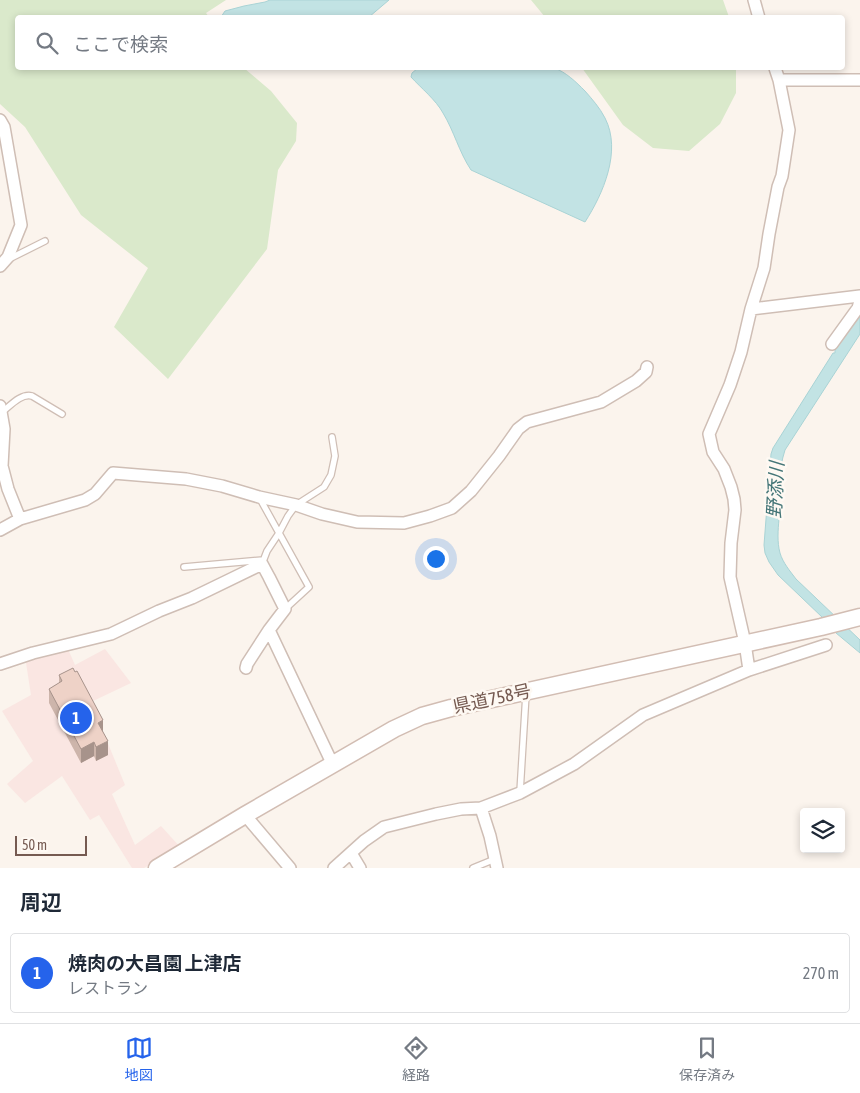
<!DOCTYPE html>
<html lang="ja">
<meta charset="utf-8">
<style>
:root{--surface:#fff;--page:#f2f2f3;--text:#1f2937;--muted:#747a83;--line:#e0e1e3;--accent:#2563eb}
body{margin:0;font-family:"Asap Condensed","Noto Sans JP",sans-serif;background:var(--page);color:var(--text)}
.controls{position:absolute;right:15px;bottom:15px;display:grid;overflow:hidden;border-radius:5px;box-shadow:0 2px 8px #0003}
.controls button{width:45px;height:45px;display:grid;place-items:center;padding:0;border:0;border-bottom:1px solid var(--line);background:var(--surface);color:var(--text);font:25px sans-serif}
.scale{position:absolute;left:15px;bottom:12px;width:72px;box-sizing:border-box;padding-left:5px;border:2px solid #755a51;border-top:0;font-size:14px;line-height:18px;white-space:nowrap;color:#755a51;-webkit-text-stroke:4px #fef9f3;paint-order:stroke}
.you{position:absolute;left:435px;top:558px;width:18px;height:18px;margin:-12px;border:4px solid #fff;border-radius:50%;background:#1a73e8;box-shadow:0 0 0 8px #1a73e833}
.badge{display:grid;place-items:center;width:32px;height:32px;border-radius:50%;background:var(--accent);color:#fff;font-size:16px;font-weight:700}
.pin{position:absolute;translate:-50% -50%;border:2px solid #fff;box-shadow:0 1px 5px #0006}
.list{margin:0;padding:0;list-style:none}
h2{display:flex;justify-content:space-between;align-items:center;height:65px;margin:0;padding:0 20px;font-size:21px}
h2 small{font-size:16px;font-weight:400;color:var(--muted)}
.list li{display:grid;grid-template-columns:32px 1fr auto;gap:15px;align-items:center;box-sizing:border-box;height:80px;margin:0 10px 10px;padding:0 10px;border:1px solid var(--line);border-radius:5px}
.list b{display:block;font-size:19px;white-space:nowrap}
.list p{margin:0;font-size:16px;white-space:nowrap;color:var(--muted)}
.list em{font-size:16px;font-style:normal;color:var(--muted)}
.icon{flex:none;width:28px;height:28px;fill:none;stroke:currentColor;stroke-width:2;stroke-linecap:round;stroke-linejoin:round}
.map{position:relative;flex:none;width:860px;height:868px;overflow:hidden}
.search{position:absolute;background:var(--surface);box-shadow:0 2px 8px #0003;left:15px;right:15px;top:15px;height:55px;display:flex;align-items:center;gap:12px;box-sizing:border-box;padding:0 18px;border-radius:5px;color:var(--muted);font-size:19px}
.sheet{height:155px;background:var(--surface)}
nav{display:flex;justify-content:space-around;align-items:center;box-sizing:border-box;height:70px;border-top:1px solid var(--line);background:var(--surface);font-size:14px;color:var(--muted)}
nav a{display:grid;justify-items:center;gap:2px}
nav .on{color:var(--accent)}
.map>svg:first-child{display:block}
.commercial{fill:#fae6e2}
.green{fill:#dae9cb}
.water{fill:#c2e3e4;stroke:#a9d3d5}
.lines{fill:none;stroke-linecap:round;stroke-linejoin:round}
.service-casing{stroke:#cfbeb5;stroke-width:8}
.minor-casing{stroke:#cfbeb5;stroke-width:14}
.secondary-casing{stroke:#d2bdb3;stroke-width:19}
.service{stroke:#fff;stroke-width:5.5}
.minor{stroke:#fff;stroke-width:11}
.secondary{stroke:#fff;stroke-width:16}
.wall{fill:#cdb5ab}
.shaded-wall{fill:#a7938b}
.building{fill:#eed2c7;stroke:#a7938b}
.labels{text-anchor:middle;stroke-width:5;stroke-linejoin:round;paint-order:stroke}
.street-label{font-size:18px;fill:#755a51;stroke:#fef9f3}
.water-label{font-size:19px;font-style:italic;fill:#457678;stroke:#fef9f3}
</style>
<div class="map">
<svg width="860" height="868" viewBox="0 0 860 868">
<rect width="100%" height="100%" fill="#fbf4ed"/>
<path class="commercial" d="M 67,647 L 75,665 L 105,649 L 131,683 L 91,702 L 125,785 L 112,794 L 135,845 L 161,826 L 180,847 L 144,868 L 132,868 L 99,815 L 90,820 L 62,776 L 25,803 L 7,784 L 33,761 L 2,711 L 31,695 L 25,656 Z"/>
<path class="green" d="M 0,0 L 226,0 L 206,13 L 209,17 L 18,18 L 18,68 L 244,68 L 271,91 L 297,123 L 296,141 L 278,170 L 267,249 L 168,379 L 114,327 L 148,268 L 81,215 L 25,127 L 0,104 Z
M 531,0 L 723,0 L 729,17 L 545,17 Z
M 582,68 L 736,68 L 736,93 L 720,124 L 689,151 L 653,148 L 623,125 Z"/>
<path class="water" d="M 270,0 L 389,0 L 369,17 L 221,17 L 225,11 L 244,6 L 265,2 Z
M 418,68 C 452,68 486,68 520,68 C 529,68 548,66 554,68 C 566,72 576,82 585,91 C 592,99 600,108 605,118 C 622,151 603,194 585,222 L 471,170 C 459,152 454,131 443,113 C 436,100 421,88 411,77 L 412,73 Z
M 860,311 L 860,334 L 785,450 C 778,471 779,496 779,519 C 778,530 777,542 780,553 C 783,563 790,571 796,579 L 860,640 L 860,653 L 836,633 L 823,618 L 778,575 L 769,562 L 765,553 L 764,545 L 771,454 L 773,448 L 833,353 L 835,353 L 835,350 Z"/>
<g class="lines">
<g class="service-casing">
<path id="service" d="M 9,259 L 45,241
M 1,413 C 10,406 21,393 32,396 L 62,414
M 259,497 L 309,587 L 285,609
M 262,564 L 267,551 L 279,533 L 288,516 L 296,505 L 324,487 L 331,475 L 335,456 L 332,437
M 184,567 L 263,560
M 520,792 L 526,694
M 473,868 L 495,859"/>
</g>
<g class="minor-casing">
<path id="minor" d="M 754,0 L 759,18
M 779,80 L 860,80
M 0,120 L 4,127 L 21,225 L 8,257 L 0,266
M 751,309 L 860,296
M 832,344 L 858,308 L 860,301
M 0,406 L 4,429 L 2,466 L 8,489 L 20,519
M 0,530 L 20,519 L 85,500 L 95,494 L 113,473 L 186,479 L 222,486 L 259,497 L 296,505 L 322,514 L 357,522 L 404,523 L 430,516 L 452,508 L 471,491 L 499,456 L 518,429 L 527,422 L 601,402 L 636,381 L 646,372 L 647,367
M 0,664 L 33,653 L 111,634 L 159,611 L 192,598 L 262,564 L 269,577 L 285,609 L 269,630 L 333,765
M 246,668 L 247,664 L 269,630
M 749,670 L 745,643 L 730,577 L 731,543 L 735,510 L 734,499 L 731,487 L 724,469 L 713,452 L 709,434 L 730,385 L 741,352 L 751,309 L 764,268 L 769,234 L 778,187 L 782,176 L 789,130 L 779,80 L 775,68
M 481,808 L 490,836 L 497,868
M 245,815 L 290,868
M 351,853 L 360,868
M 334,868 L 364,841 L 384,827 L 436,814 L 461,809 L 481,808 L 520,793 L 548,778 L 574,764 L 643,715 L 749,670 L 826,645"/>
</g>
<g class="secondary-casing">
<path id="secondary" d="M 157,868 L 245,815 L 394,729 L 422,716 L 451,708 L 821,627 L 860,617"/>
</g>
<use href="#service" class="service"/>
<use href="#minor" class="minor"/>
<use href="#secondary" class="secondary"/>
</g>
<path class="wall" d="M 59,675 L 103,732 L 108,755 L 96,761 L 94,756 L 81,763 L 49,703 L 49,689 L 59,683 Z"/>
<path class="shaded-wall" d="M 103,720 L 103,734 L 98,723 Z
M 108,741 L 108,755 L 96,761 L 96,747 Z
M 94,742 L 94,756 L 81,763 L 81,749 Z"/>
<path class="building" d="M 73,668 L 75,672 L 77,671 L 103,720 L 98,723 L 108,741 L 96,747 L 94,742 L 81,749 L 49,689 L 62,681 L 59,675 Z"/>
<g class="labels">
<g class="street-label">
<text transform="translate(492 699) rotate(-12)" y="6">県道758号</text>
</g>
<g class="water-label">
<text transform="translate(775 490) rotate(-87)" y="7">野添川</text>
</g>
</g>
</svg>
<div class="controls">
<button><svg class="icon" aria-label="layers" viewBox="0 0 24 24"><path d="M12 4l9 5-9 5-9-5zM3 14l9 5 9-5"/></svg></button>
</div>
<div class="scale">50 m</div>
<div class="you"></div>
<div class="pin badge" style="left:76px;top:718px">1</div>
<div class="search"><svg class="icon" aria-label="search" viewBox="0 0 24 24"><circle cx="10" cy="10" r="6"/><path d="M15 15l6 6"/></svg>ここで検索</div>
</div>
<section class="sheet">
<h2>周辺<small></small></h2>
<ul class="list">
<li><span class="badge">1</span><div><b>焼肉の大昌園 上津店</b><p>レストラン</p></div><em>270 m</em></li>
</ul>
</section>
<nav>
<a class="on"><svg class="icon" aria-label="map" viewBox="0 0 24 24"><path d="M3 6l6-2 6 2 6-2v14l-6 2-6-2-6 2zM9 4v14M15 6v14"/></svg>地図</a>
<a><svg class="icon" aria-label="directions" viewBox="0 0 24 24"><path d="M12 3l9 9-9 9-9-9zM9 14v-3h6M13 9l2 2-2 2"/></svg>経路</a>
<a><svg class="icon" aria-label="saved" viewBox="0 0 24 24"><path d="M7 4h10v16l-5-4-5 4z"/></svg>保存済み</a>
</nav>
